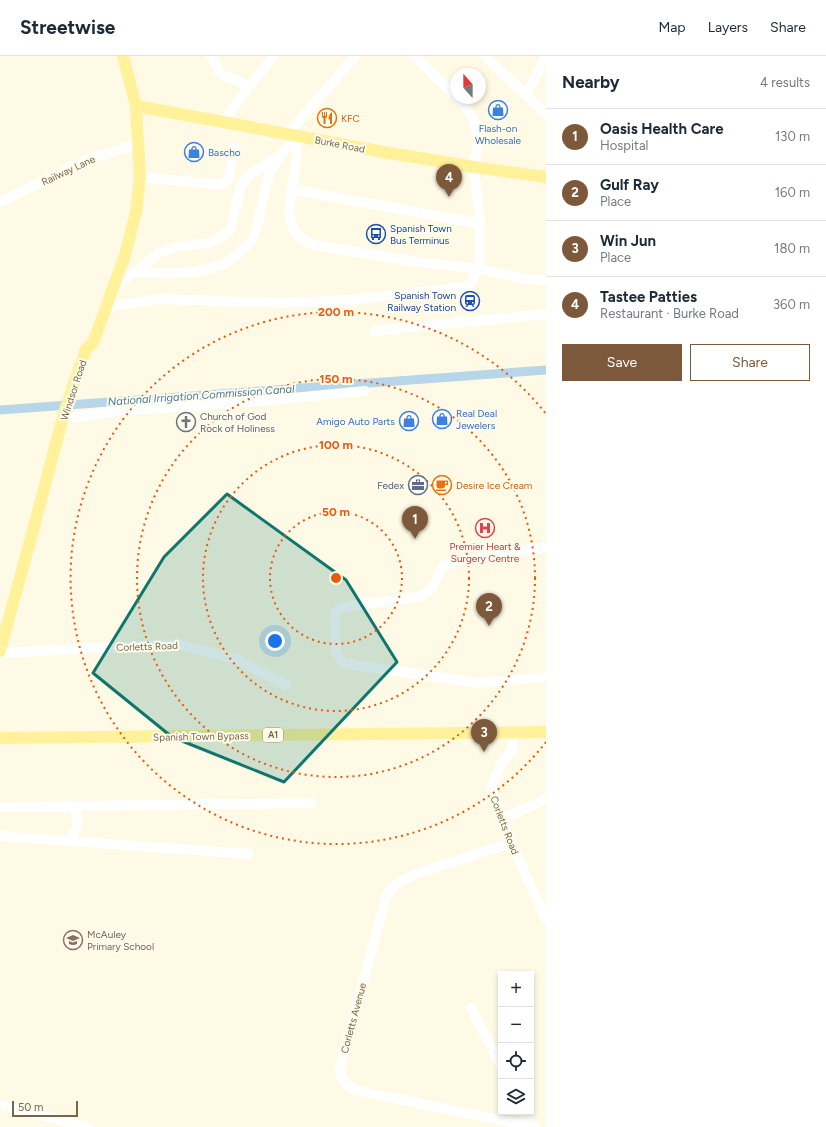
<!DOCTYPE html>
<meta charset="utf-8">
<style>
:root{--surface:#fff;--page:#f6f6f7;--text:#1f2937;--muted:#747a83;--line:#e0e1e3;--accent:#7d593c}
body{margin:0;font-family:Figtree,sans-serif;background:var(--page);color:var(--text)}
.controls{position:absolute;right:12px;bottom:12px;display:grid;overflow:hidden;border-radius:0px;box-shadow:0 2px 6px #0003}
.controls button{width:36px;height:36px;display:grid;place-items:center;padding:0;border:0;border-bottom:1px solid var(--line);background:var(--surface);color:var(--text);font:20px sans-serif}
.compass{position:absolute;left:450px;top:12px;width:36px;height:36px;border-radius:50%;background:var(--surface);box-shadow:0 2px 6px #0003;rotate:339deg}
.scale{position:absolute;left:12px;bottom:10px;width:66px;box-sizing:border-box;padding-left:4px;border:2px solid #796648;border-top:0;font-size:11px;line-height:14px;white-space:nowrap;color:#796648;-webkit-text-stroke:3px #fffced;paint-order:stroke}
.you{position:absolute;left:275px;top:585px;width:14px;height:14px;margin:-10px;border:3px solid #fff;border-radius:50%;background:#1a73e8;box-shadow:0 0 0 6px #1a73e833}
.badge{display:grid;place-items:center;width:26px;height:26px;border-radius:50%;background:var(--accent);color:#fff;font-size:13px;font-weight:700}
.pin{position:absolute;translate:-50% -33px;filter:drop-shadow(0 1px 2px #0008)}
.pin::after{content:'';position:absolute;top:21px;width:14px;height:12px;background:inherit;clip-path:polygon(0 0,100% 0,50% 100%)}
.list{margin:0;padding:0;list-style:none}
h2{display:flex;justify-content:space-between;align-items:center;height:52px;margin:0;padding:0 16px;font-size:17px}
h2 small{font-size:13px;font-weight:400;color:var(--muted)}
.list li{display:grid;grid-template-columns:26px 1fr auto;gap:12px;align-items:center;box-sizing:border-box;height:56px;padding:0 16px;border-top:1px solid var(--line)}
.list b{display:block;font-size:15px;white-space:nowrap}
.list p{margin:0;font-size:13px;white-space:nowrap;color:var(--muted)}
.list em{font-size:13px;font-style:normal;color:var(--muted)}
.actions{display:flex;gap:8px;padding:12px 16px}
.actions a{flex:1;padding:9px 0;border:1px solid var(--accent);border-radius:0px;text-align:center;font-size:14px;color:var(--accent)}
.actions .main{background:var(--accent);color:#fff}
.icon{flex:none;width:22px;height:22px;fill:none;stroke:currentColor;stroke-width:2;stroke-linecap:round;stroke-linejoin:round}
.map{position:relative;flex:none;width:546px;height:1071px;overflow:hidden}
header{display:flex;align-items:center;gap:24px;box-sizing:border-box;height:56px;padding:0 20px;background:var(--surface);border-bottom:1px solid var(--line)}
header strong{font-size:19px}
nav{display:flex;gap:22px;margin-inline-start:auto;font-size:14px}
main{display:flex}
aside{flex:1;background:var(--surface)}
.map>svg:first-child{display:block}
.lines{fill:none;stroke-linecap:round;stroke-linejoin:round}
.canal{stroke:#b8d6e9;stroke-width:9}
.minor{stroke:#fff;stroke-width:10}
.major{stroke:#fff29b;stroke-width:12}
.marked{fill:#0f766e;fill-opacity:0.2;stroke:#0f766e;stroke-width:3;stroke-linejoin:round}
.ring{fill:none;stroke:#e8590c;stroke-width:2;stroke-dasharray:2 4}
.labels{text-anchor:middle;stroke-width:4;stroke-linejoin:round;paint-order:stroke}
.shield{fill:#fffced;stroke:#a1937a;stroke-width:1}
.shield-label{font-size:9px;font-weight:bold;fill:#796648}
.food-label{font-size:10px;fill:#c56008;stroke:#fffced;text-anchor:start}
.shop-label{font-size:10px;fill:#366cbe;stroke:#fffced;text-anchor:start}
.street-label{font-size:10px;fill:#796648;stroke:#fffced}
.transit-label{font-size:10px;fill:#164399;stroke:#fffced;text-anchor:start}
.worship-label{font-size:10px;fill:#5b616d;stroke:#fffced;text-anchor:start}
.service-label{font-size:10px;fill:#4e5e75;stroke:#fffced;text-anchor:end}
.health-label{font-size:10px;fill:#be3a42;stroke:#fffced}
.education-label{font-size:10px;fill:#785e54;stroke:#fffced;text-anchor:start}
.water-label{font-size:11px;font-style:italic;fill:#44799d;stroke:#fffced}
.centre{fill:#e8590c;stroke:#fffced;stroke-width:2}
.ring-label{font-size:12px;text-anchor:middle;font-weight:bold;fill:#e8590c;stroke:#fffced;stroke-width:4;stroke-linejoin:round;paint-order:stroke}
</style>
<header>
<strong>Streetwise</strong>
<nav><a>Map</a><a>Layers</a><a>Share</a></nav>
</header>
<main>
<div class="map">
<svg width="546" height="1071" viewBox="0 0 546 1071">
<rect width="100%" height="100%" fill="#fefae5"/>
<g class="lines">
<path class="canal" d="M 0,354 L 546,314"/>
<path class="minor" d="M 211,0 L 221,18 L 249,30
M 414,0 L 456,41
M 485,0 L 546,58
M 526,40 L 546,0
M 223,66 L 249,30 L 274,0
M 288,78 L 355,0
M 299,80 L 289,159 L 294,175 L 301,182 L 313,189 L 405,204 L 485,214 L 526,223 L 546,224
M 140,121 L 214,128 L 223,128 L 228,123 L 234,92
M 291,133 L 480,168
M 0,146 L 89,103 L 138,88
M 136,216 C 172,218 212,222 241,195 C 245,191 251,187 253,182 C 262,162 262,138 269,119 C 275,103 287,92 299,80
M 112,233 L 159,197 L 177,191 L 208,187 L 220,182 L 231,172 L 241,129 L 250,118 L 279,101
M 105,251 L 160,243 L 282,247 L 350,244 L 465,231 L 470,228 L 478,213 L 480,201 L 480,168 L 474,111 L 478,84 L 474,64 L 466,51 L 457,42
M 374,275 L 546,258
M 62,364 L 105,356 L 262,345 L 365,335
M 546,491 L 458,505 L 443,510 C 433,525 437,534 418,541 L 343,551 L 335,556 L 336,596 L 343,607 L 477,627 L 546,621
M 0,597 L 178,588 L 236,603 L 286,629
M 512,676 L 513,693 L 502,707 L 491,731 L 511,787 L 546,863
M 0,751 L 312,747
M 502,763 L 546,743
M 0,780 L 249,798
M 69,785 C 77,772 81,765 73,750
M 511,787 L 419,817 L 403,824 L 393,831 L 386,841 L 340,1012 C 341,1023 345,1029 354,1034 L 535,1071
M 471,952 L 501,1010
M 0,1049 L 88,1071
M 524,1056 L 532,1070"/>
<path class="major" d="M 136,50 L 223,66 L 389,97 L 474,111 L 546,121
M 0,595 L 32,478 L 64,357 L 86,293 L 93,287 L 125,199 L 136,156 L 140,121 L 136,50 L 123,0
M 0,682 L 546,676"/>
</g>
<path class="marked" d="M 227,438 L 346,524 L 397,606 L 284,726 L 172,681 L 93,617 L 164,501 Z"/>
<g class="ring">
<circle cx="336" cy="522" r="66"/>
<circle cx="336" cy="522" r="133"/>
<circle cx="336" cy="522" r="199"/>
<path d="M546 686A266 266 0 1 1 546 358"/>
</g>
<defs>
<g id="shop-ring" transform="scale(1)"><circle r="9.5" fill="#fffced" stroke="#3f7fe0" stroke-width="1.5"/><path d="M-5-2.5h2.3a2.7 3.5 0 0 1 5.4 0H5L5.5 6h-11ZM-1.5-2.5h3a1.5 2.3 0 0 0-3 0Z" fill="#3f7fe0"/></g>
<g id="restaurant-ring" transform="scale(1)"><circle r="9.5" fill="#fffced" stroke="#e8710a" stroke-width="1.5"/><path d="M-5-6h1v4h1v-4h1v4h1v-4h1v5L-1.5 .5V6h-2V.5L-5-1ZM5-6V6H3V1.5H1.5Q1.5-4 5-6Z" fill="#e8710a"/></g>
<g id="bus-ring" transform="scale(1)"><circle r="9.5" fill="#fffced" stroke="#1a4fb4" stroke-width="1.5"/><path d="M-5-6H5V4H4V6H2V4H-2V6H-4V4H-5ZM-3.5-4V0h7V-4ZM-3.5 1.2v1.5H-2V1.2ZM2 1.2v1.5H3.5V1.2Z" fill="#1a4fb4"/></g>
<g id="station-ring" transform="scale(1)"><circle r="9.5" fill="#fffced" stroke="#1a4fb4" stroke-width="1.5"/><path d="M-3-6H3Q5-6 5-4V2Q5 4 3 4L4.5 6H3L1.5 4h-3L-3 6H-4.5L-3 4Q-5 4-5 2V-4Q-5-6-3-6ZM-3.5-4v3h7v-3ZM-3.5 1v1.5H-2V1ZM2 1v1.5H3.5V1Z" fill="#1a4fb4"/></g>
<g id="church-ring" transform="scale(1)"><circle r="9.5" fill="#fffced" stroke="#6b7280" stroke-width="1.5"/><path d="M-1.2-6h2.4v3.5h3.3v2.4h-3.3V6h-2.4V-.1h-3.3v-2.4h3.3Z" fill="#6b7280"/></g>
<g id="office-ring" transform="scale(1)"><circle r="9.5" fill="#fffced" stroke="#5c6f8a" stroke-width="1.5"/><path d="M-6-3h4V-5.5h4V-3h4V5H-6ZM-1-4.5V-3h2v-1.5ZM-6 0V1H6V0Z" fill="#5c6f8a"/></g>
<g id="cafe-ring" transform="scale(1)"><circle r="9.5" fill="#fffced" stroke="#e8710a" stroke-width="1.5"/><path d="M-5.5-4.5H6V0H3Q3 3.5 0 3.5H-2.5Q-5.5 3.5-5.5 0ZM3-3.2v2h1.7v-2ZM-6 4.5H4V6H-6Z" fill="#e8710a"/></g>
<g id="hospital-ring" transform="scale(1)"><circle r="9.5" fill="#fffced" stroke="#e0444e" stroke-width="1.5"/><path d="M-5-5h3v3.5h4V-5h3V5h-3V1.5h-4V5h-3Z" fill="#e0444e"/></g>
<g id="school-ring" transform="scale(1)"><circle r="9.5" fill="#fffced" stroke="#8d6e63" stroke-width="1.5"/><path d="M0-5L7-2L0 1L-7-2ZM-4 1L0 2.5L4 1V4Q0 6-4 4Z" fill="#8d6e63"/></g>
</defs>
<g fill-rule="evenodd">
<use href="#shop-ring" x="498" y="54"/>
<use href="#restaurant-ring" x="327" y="62"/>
<use href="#shop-ring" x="194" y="96"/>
<use href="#bus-ring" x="376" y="178"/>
<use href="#station-ring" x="470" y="245"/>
<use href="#shop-ring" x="442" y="363"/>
<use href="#shop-ring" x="409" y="365"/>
<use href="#church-ring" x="186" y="366"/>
<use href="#office-ring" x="418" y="429"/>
<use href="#cafe-ring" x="442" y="429"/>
<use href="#hospital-ring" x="485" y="472"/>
<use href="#school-ring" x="73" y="884"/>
</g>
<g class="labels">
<rect class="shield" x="263" y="672" width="20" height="14" rx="3"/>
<g class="shield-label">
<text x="273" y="682">A1</text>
</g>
<g class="food-label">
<text x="341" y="66">KFC</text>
<text x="456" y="433">Desire Ice Cream</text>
</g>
<g class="shop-label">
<text x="498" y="76" text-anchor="middle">Flash-on<tspan x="498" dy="12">Wholesale</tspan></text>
<text x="208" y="100">Bascho</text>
<text x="456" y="361">Real Deal<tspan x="456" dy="12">Jewelers</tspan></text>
<text x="395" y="369" text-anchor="end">Amigo Auto Parts</text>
</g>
<g class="street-label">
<text transform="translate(340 88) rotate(11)" y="4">Burke Road</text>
<text transform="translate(68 114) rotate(-25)" y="4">Railway Lane</text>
<text transform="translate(73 334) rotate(-72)" y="4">Windsor Road</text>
<text transform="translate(147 590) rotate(-2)" y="4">Corletts Road</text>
<text transform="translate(201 680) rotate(-1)" y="4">Spanish Town Bypass</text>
<text transform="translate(505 769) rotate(69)" y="4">Corletts Road</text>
<text transform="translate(353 962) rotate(-75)" y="4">Corletts Avenue</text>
</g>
<g class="transit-label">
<text x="390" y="176">Spanish Town<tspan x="390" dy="12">Bus Terminus</tspan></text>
<text x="456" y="243" text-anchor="end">Spanish Town<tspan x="456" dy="12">Railway Station</tspan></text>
</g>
<g class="worship-label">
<text x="200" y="364">Church of God<tspan x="200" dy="12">Rock of Holiness</tspan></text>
</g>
<g class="service-label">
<text x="404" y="433">Fedex</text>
</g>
<g class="health-label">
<text x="485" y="494">Premier Heart &amp;<tspan x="485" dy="12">Surgery Centre</tspan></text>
</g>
<g class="education-label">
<text x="87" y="882">McAuley<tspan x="87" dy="12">Primary School</tspan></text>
</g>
<g class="water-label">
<text transform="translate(201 339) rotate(-4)" y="4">National Irrigation Commission Canal</text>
</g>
</g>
<circle cx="336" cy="522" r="6" class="centre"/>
<g class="ring-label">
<text x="336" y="260">200 m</text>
<text x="336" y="327">150 m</text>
<text x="336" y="393">100 m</text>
<text x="336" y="460">50 m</text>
</g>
</svg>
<div class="controls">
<button>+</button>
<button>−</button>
<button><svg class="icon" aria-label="locate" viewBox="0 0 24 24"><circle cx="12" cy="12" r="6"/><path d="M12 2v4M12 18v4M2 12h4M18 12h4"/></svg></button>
<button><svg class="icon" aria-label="layers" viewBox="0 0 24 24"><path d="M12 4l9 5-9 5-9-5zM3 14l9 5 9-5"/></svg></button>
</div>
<svg class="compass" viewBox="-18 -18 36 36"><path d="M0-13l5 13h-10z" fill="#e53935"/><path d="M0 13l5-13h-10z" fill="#747a83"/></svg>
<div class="scale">50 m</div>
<div class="you"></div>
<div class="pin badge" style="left:415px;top:483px">1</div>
<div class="pin badge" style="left:489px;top:570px">2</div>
<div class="pin badge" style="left:484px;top:696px">3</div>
<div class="pin badge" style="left:449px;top:141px">4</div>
</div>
<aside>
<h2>Nearby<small>4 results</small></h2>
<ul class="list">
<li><span class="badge">1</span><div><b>Oasis Health Care</b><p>Hospital</p></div><em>130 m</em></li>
<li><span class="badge">2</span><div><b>Gulf Ray</b><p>Place</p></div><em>160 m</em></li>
<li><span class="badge">3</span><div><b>Win Jun</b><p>Place</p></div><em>180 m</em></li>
<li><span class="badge">4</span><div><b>Tastee Patties</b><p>Restaurant · Burke Road</p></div><em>360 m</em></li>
</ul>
<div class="actions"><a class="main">Save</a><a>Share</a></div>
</aside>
</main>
